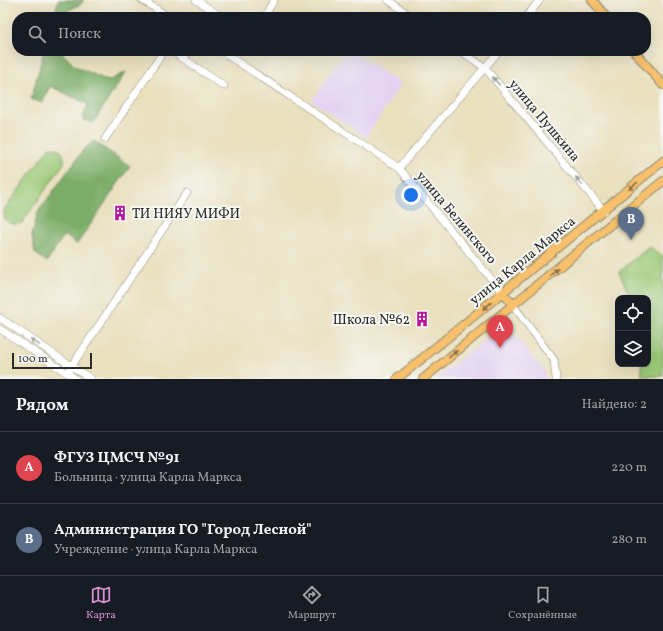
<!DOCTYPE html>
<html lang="ru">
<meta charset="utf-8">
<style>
:root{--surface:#171b24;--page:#242831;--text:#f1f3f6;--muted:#9ea1a6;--line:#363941;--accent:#d690ce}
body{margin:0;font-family:Vollkorn,serif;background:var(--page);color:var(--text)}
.controls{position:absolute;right:12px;bottom:12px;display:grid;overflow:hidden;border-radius:8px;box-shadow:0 4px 16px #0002}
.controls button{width:36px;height:36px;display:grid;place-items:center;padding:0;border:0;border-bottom:1px solid var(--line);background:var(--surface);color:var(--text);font:20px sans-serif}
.scale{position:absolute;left:12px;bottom:10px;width:80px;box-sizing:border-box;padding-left:4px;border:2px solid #2b2b2b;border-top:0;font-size:11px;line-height:14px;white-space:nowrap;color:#2b2b2b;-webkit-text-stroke:3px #f6f6f2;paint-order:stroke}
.you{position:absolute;left:411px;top:195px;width:14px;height:14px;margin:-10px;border:3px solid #fff;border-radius:50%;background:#1a73e8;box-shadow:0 0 0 6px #1a73e833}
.badge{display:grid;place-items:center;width:26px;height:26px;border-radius:50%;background:var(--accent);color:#fff;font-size:13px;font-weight:700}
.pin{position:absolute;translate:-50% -33px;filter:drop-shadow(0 1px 2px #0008)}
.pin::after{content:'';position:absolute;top:21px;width:14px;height:12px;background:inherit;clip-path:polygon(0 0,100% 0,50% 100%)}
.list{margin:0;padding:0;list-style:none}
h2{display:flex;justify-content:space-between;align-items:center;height:52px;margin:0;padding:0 16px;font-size:17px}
h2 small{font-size:13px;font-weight:400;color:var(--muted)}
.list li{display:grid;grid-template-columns:26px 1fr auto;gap:12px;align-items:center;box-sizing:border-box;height:72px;padding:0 16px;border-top:1px solid var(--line)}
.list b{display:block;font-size:15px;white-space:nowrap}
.list p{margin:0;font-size:13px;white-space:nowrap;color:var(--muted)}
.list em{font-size:13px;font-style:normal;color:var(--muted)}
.icon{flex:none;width:22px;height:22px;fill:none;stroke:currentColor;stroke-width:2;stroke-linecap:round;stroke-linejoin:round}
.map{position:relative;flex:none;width:663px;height:379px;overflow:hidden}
.search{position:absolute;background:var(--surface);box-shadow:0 4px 16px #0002;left:12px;right:12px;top:12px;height:44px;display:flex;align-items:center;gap:10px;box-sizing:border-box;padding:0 14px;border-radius:16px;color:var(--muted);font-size:15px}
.sheet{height:196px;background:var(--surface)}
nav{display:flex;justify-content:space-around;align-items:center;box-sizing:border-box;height:56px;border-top:1px solid var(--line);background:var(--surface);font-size:11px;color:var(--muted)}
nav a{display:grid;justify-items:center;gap:2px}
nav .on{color:var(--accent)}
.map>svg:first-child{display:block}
.built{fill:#e3d3f2}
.green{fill:#9bc977;stroke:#637a51}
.forest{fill:#7cad68;stroke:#546c4a}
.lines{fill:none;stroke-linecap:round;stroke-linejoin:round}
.minor-casing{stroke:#8a8674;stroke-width:8}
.major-casing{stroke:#8a8674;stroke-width:10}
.minor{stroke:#fff;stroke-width:7}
.major{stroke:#f7c06c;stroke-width:8}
.oneway{fill:#a0a0a0}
.oneway2{fill:#876e48}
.labels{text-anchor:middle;stroke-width:4;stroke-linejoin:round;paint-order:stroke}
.street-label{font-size:14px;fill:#2b2b2b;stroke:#f6f6f2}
.poi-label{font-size:14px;fill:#2b2b2b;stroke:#f6f6f2;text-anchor:start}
</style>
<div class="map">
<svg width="663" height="379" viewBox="0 0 663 379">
<rect width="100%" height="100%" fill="#f6f6f2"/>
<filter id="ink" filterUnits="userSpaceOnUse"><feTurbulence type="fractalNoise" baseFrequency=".025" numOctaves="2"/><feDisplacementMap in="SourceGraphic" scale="8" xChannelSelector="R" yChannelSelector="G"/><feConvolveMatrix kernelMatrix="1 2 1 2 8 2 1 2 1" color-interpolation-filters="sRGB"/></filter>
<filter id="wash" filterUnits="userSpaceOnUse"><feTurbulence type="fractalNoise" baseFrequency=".012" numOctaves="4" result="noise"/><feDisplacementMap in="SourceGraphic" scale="16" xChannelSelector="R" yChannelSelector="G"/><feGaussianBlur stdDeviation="0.9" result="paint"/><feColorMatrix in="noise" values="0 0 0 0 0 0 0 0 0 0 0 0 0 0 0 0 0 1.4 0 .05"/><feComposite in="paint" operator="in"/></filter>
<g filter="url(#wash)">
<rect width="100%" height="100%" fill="#e9e0be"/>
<path class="built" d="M 345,51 L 352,51 L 401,84 L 366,137 L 312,101 Z
M 505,324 L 545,372 L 545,379 L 435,379 Z"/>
<path class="green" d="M 52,147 C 61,149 65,153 64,163 L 22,223 C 11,227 3,222 4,210 L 49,148 Z
M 649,247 L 663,256 L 663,376 L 642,376 L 641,364 L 648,364 L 648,298 L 631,298 L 619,272 Z"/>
<path class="forest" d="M 58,0 L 84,0 L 81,4 L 67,11 L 65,17 L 54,17 Z
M 44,51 L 60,51 L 75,66 L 108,81 L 126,72 L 93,123 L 82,119 L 88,104 L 50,86 L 42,103 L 31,99 Z
M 94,141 L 130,166 L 77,244 L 64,235 L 47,262 L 35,253 L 32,235 L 38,212 L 84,149 Z"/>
</g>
<g filter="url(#ink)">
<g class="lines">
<g class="minor-casing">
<path id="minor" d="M 142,0 L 169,17
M 196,0 L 222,17
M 388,0 L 412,17
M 264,17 L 274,0
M 526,17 L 540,0
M 172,51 L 224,86
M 221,51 L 399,168 L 503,293
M 461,51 L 485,68 L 604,211
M 105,139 L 164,51
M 399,168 L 499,51
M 513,305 L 554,360 L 556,379
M 0,318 L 91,379
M 0,329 L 76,379
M 67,373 L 187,193"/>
</g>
<g class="major-casing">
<path id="major" d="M 592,0 L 606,17
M 634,51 L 663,85
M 503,293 L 513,305
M 397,379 L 663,161
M 423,379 L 663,181"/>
</g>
<use href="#minor" class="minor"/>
<use href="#major" class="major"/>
</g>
<defs><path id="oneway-solid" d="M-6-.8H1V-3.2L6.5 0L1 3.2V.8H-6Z"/></defs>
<g class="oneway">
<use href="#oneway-solid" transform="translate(496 81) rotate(-130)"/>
<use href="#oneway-solid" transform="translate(579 181) rotate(-130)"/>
<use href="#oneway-solid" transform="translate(35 342) rotate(-146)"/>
</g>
<g class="oneway2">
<use href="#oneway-solid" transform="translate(633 186) rotate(140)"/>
<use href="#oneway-solid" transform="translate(554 272) rotate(-40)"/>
<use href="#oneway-solid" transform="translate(487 306) rotate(141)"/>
<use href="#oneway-solid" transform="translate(453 354) rotate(-39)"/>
</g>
</g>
<defs>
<g id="building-bare" transform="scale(1.2)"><path d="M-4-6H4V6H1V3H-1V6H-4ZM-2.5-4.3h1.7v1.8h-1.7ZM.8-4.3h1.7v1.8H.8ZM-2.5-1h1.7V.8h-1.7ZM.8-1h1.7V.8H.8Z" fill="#b5179e" stroke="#f6f6f2" stroke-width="2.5" paint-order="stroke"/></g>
</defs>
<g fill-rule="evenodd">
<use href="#building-bare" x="120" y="213"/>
<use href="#building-bare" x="422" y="319"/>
</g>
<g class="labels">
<g class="street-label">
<text transform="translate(545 120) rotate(50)" y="5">улица Пушкина</text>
<text transform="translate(457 217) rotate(50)" y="5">улица Белинского</text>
<text transform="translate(522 260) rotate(-39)" y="5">улица Карла Маркса</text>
</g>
<g class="poi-label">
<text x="132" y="218">ТИ НИЯУ МИФИ</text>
<text x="410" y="324" text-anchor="end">Школа №62</text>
</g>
</g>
</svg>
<div class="controls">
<button><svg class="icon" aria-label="locate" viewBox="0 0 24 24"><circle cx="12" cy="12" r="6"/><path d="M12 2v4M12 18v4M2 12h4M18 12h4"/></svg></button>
<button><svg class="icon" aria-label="layers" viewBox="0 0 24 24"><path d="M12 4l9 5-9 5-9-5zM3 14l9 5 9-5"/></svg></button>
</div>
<div class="scale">100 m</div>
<div class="you"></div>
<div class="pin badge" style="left:500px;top:348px;background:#e0444e">A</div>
<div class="pin badge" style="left:631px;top:240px;background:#5c6f8a">B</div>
<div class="search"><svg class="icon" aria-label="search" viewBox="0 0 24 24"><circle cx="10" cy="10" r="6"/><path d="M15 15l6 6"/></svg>Поиск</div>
</div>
<section class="sheet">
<h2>Рядом<small>Найдено: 2</small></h2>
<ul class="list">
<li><span class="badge" style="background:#e0444e">A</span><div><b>ФГУЗ ЦМСЧ №91</b><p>Больница · улица Карла Маркса</p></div><em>220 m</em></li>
<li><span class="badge" style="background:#5c6f8a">B</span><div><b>Администрация ГО &quot;Город Лесной&quot;</b><p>Учреждение · улица Карла Маркса</p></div><em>280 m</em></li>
</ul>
</section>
<nav>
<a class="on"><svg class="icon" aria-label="map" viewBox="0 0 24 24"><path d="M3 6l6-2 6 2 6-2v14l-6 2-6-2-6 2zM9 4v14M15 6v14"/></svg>Карта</a>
<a><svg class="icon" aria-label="directions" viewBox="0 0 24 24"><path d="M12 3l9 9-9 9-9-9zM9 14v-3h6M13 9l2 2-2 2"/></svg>Маршрут</a>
<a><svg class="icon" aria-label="saved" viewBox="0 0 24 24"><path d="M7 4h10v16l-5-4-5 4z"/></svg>Сохранённые</a>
</nav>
